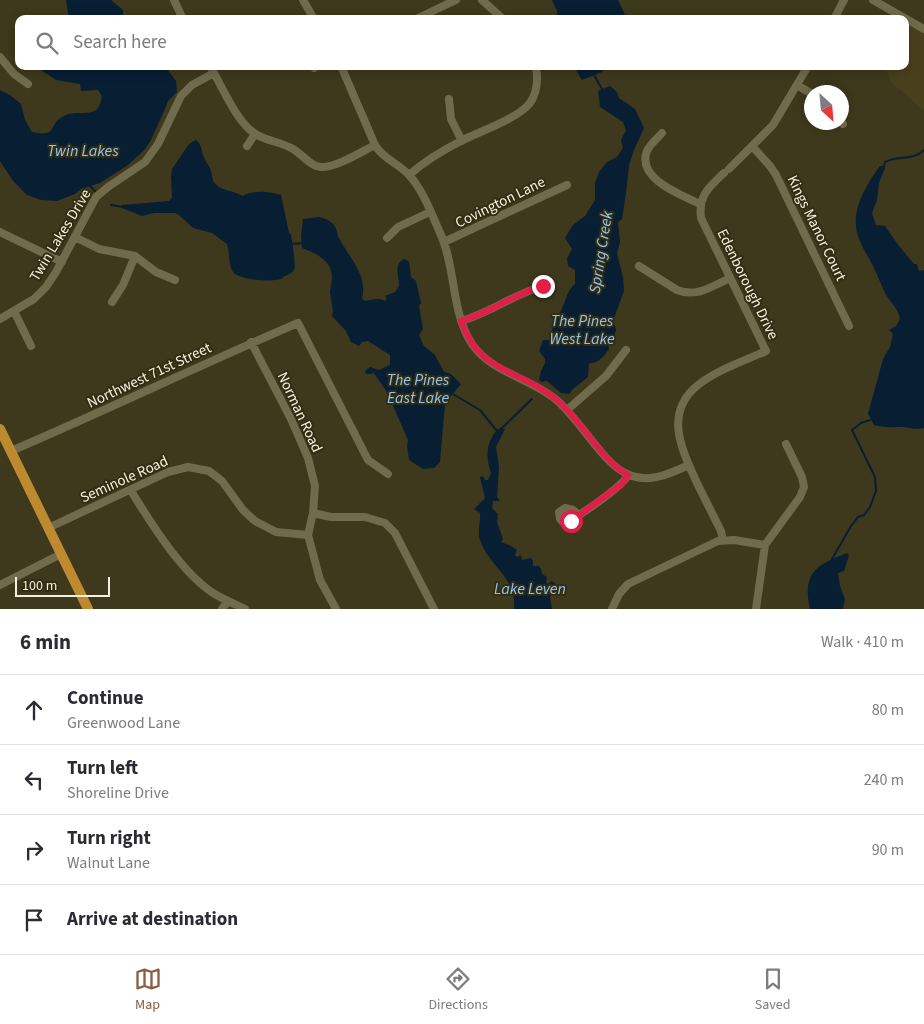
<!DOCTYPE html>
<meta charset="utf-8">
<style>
:root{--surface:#fff;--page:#f7f7f7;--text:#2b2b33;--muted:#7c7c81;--line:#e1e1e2;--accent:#8a5e42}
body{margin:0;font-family:"Source Sans 3",sans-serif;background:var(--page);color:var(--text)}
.compass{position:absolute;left:804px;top:85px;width:45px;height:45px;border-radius:50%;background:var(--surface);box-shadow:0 2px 12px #0003;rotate:154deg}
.scale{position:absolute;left:15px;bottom:12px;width:95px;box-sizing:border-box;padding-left:5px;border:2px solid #f3f0df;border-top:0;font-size:14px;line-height:18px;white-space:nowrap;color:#f3f0df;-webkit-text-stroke:4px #332e11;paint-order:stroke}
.stop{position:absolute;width:15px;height:15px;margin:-11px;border:4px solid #e11d48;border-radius:50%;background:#fff}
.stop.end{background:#e11d48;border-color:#fff;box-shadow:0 1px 5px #0008}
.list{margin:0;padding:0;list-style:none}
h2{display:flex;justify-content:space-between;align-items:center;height:65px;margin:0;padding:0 20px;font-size:21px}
h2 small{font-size:16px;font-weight:400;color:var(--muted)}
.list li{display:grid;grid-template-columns:32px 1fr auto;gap:15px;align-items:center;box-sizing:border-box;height:70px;padding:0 20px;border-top:1px solid var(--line)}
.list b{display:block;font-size:19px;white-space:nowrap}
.list p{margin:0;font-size:16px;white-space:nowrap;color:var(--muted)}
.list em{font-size:16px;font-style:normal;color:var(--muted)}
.icon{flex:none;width:28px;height:28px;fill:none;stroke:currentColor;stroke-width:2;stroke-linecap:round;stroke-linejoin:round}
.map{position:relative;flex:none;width:924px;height:609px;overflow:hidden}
.search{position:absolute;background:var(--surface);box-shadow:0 2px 12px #0003;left:15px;right:15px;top:15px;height:55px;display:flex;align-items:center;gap:12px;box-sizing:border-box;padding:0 18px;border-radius:10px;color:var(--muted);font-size:19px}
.sheet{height:345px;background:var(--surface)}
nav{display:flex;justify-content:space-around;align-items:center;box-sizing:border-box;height:70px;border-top:1px solid var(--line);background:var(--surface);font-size:14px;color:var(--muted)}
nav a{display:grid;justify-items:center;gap:2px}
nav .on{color:var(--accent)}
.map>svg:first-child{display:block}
.built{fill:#48401c}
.water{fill:#081e33}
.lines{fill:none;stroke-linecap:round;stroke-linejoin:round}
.stream{stroke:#081e33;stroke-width:2}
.minor{stroke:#716b4d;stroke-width:8}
.major{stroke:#bd8a2f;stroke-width:10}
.route{stroke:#e11d48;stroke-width:6}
.labels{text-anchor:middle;stroke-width:4;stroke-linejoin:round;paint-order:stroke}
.street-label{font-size:15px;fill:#f3f0df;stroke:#332e11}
.water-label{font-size:16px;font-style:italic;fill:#90c4f7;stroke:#332e11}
</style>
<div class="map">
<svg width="924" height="609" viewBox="0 0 924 609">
<rect width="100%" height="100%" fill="#3e381c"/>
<path class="built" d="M 905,23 L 924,33 L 924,111 L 890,81 L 885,66 L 905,66 Z"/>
<path class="water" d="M 66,0 L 111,0 L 123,10 L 123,19 L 69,19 Z
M 552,0 L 618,0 L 627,19 L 557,19 L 557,11 Z
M 35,66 L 165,66 L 176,81 L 177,92 L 168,101 L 165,109 L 151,140 L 146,148 L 140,154 L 128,165 L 100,183 L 81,189 L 75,194 L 57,201 L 41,200 L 27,195 L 13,181 L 0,161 L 0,90 L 10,95 L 21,104 L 25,120 L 32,132 C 59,138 47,124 64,116 C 74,110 86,116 96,110 C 100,108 101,100 102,96 L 98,90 L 81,91 L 80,84 L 56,80 Z
M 576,66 L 607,66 L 602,72 L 582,80 L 575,68 Z
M 610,86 L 617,92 L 619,98 L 635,109 L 644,128 L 634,150 L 629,165 L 626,193 L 622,219 L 618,222 L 620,242 L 617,253 L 623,277 L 624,291 L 613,321 L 616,330 L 614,337 L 612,341 L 608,343 L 609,349 C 604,357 599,362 589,364 L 588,377 L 573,389 L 569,394 L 561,393 L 547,381 L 542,382 L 539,380 L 541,371 L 545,363 L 545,359 L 539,351 L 543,340 L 552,340 L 554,337 C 548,324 559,317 563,306 C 568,296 566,292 575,284 L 575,270 L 568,266 L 567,258 L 572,249 L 565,238 L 573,225 L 585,216 L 595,200 L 595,183 L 599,172 L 607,162 L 617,157 L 623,148 L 621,140 L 626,130 L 623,122 L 600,107 L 598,91 Z
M 196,140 C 202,144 201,151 204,157 C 205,162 210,166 211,171 C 212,175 212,179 214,182 C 221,192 232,189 242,196 C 255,190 268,191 281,195 L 289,233 L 291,234 C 292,241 293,248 294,255 C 294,268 299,271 283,277 L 283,278 C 275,283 239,280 233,272 C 228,264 230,253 227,244 L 212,233 L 193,228 L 179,215 L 175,213 L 154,213 L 142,216 L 122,208 L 122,205 L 169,201 L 172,198 L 171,176 L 172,169 L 189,144 Z
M 880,166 L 884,166 L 885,168 L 879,183 L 877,200 L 872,213 L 876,225 L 885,226 L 899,246 L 914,264 L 917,264 L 919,271 L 924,270 L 924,428 C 917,430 911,428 903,427 C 892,427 885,428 874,425 L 868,414 L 883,359 L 890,347 L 893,334 L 889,330 L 896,326 L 900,319 C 898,308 890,302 885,293 C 881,285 878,276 874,268 C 868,255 857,241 856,226 C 854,204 868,183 880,166 Z
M 319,217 C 324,218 329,220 333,224 C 337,228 337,234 339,238 C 350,259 368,275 362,299 L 365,301 C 372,300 379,297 385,301 L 387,299 L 385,296 L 395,292 L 399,286 C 399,275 393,263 405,259 L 409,262 L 411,277 L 416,281 L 421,303 L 419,306 L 423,329 L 419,335 L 424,346 L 435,355 L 444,372 L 451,374 L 461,384 L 445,403 L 440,462 L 434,468 L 423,469 L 409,460 L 407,446 L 408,440 L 387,392 L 373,372 L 372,374 L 366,374 L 365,371 L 370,367 L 379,370 L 390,365 L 390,355 L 368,341 L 362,342 L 359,346 L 351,342 L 346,331 L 332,316 C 334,310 331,300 330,293 C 330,288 332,283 332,277 C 332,261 316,253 302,248 L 301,236 L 303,219 Z
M 500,428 L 505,429 L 496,447 L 499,467 L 497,497 L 500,501 L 493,501 L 492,508 L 498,514 L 497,522 L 503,539 L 501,542 L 511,546 L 517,550 L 515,555 L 517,557 L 521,555 L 522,560 L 531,558 L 533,561 L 533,566 L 539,566 L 541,569 L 542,574 L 547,577 L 546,582 L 548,584 L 552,581 L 557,585 L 559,591 L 558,595 L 552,594 L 550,597 L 552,609 L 514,609 C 517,577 489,567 480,540 C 477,532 481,521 480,513 L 474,509 L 485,498 L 480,477 L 483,476 L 485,480 L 488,480 L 491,473 C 485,456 486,439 500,428 Z
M 847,553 L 849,555 L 844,571 L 838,573 L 840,586 L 845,599 L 843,609 L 810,609 C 802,573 816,565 847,553 Z"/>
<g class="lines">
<path class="stream" d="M 593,73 L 603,91
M 884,166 L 885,162 C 898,155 913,161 924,150
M 90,186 L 95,191
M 111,205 L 123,207
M 291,244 L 304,243
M 451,393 L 480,410 L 497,431
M 501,429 L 532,399
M 832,559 L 851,526 L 858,517 L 864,515 L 870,507 L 876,491 L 875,477 L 852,430 L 861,423 L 870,420"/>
<path class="minor" d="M 174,0 L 183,19
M 303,0 L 314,19
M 482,0 L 503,19
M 873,0 L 924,29
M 416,19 L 456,0
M 834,19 L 844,0
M 0,57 L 14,74 L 28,84
M 210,66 C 222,86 236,121 254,133 C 266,141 281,142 293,149 C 303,155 311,167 322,167 C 337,167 361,152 375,145
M 341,66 L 375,145 C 383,159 398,163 409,175 C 423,190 432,215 441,235 C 456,269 451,312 472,344 C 492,373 528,377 554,398 C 578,416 602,463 627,474 C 649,484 669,474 689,465
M 314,68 L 318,66
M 797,85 L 812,94
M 449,99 L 451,119 L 462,141
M 842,122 L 843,124
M 662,133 C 657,139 650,144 647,151 C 636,179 682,195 700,204
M 247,146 L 255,134
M 752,146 L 770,166 L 776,175 L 849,326
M 729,169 L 773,125 L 808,66
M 409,175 C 426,160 443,150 463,140 C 483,130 517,119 530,103 C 538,92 538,79 536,66
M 0,232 L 62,262
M 75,237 L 99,249 L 135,256 L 156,272 L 175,280
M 387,238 L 398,227 L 430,212
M 444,242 L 567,185
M 639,266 L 677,290 C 696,298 713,286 730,278
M 112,302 L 123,285 L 135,256
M 14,311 L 31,346
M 0,319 L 34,299 L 46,287 L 56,272 L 96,197 L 108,187 L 145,162 L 158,144 L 181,96 L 192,85 L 214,73
M 461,321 C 490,313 514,294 543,286
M 251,342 L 291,419 L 308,458 L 315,486 L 313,513 L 308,535 L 320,580 L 336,609
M 567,410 L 606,376 L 626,350
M 11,451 C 107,410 202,364 298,323 L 368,460 L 388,474
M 131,491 C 151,523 181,572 213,593 C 223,599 234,604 245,609
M 313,513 L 331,517 L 365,517 L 385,523 L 395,533 L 434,609
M 579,515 L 573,510 L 565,508 L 559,512 L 560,519 L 563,522 C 573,522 624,485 628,475
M 48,528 L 168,472 L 188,467 L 209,471 L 222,481 L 243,510 L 255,521 L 276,532 L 308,535
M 723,540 L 721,531 C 713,515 705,499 697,483 C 682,450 663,413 698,385 C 717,370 744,361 766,351 L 701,218 C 698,196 709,187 724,173
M 0,585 L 61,554
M 222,609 L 228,601
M 612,609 L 619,594 L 628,584 L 718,541 L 734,540 L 765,545
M 756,609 L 765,545 L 800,497 L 804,487 L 802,477 L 786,444"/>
<path class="major" d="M 0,429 L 88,609"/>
</g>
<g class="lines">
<path class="route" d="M 543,286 C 514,294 490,313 461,321 C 480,376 523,369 559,402 C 584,424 599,458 628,475 L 622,484 L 571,521"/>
</g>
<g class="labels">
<g class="street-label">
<text transform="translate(500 202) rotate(-26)" y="5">Covington Lane</text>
<text transform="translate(817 228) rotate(64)" y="5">Kings Manor Court</text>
<text transform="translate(60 235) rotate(-59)" y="5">Twin Lakes Drive</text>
<text transform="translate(748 284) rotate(64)" y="5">Edenborough Drive</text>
<text transform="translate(149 375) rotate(-25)" y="5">Northwest 71st Street</text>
<text transform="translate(300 412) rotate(65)" y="5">Norman Road</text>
<text transform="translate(124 479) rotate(-24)" y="5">Seminole Road</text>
</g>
<g class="water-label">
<text x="83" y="156">Twin Lakes</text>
<text transform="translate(600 252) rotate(-81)" y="6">Spring Creek</text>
<text x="582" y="326">The Pines<tspan x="582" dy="18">West Lake</tspan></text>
<text x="418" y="385">The Pines<tspan x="418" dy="18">East Lake</tspan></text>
<text x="530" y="594">Lake Leven</text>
</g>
</g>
</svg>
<svg class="compass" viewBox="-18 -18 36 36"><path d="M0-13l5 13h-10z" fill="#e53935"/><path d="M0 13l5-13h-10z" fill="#7c7c81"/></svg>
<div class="scale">100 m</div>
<div class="stop" style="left:571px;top:521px"></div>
<div class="stop end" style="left:543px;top:286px"></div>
<div class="search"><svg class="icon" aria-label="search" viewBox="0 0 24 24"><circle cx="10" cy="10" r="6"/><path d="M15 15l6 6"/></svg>Search here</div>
</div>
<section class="sheet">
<h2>6 min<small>Walk · 410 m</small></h2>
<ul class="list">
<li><svg class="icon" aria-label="ahead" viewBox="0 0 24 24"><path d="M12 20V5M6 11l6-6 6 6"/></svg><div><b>Continue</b><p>Greenwood Lane</p></div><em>80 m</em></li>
<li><svg class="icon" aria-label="left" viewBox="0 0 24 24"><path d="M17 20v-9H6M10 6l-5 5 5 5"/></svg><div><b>Turn left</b><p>Shoreline Drive</p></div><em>240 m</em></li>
<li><svg class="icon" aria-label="right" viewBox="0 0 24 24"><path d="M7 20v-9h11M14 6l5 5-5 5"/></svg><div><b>Turn right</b><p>Walnut Lane</p></div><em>90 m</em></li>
<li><svg class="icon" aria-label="arrive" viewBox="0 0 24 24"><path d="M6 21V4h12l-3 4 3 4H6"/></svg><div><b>Arrive at destination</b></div></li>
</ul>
</section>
<nav>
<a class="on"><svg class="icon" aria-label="map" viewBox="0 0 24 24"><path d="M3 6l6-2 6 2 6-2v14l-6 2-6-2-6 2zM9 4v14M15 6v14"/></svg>Map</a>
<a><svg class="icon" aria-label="directions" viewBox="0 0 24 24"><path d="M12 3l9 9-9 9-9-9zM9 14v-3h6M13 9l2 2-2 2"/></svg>Directions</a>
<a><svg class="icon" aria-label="saved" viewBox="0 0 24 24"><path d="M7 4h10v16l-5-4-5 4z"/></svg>Saved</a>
</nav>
